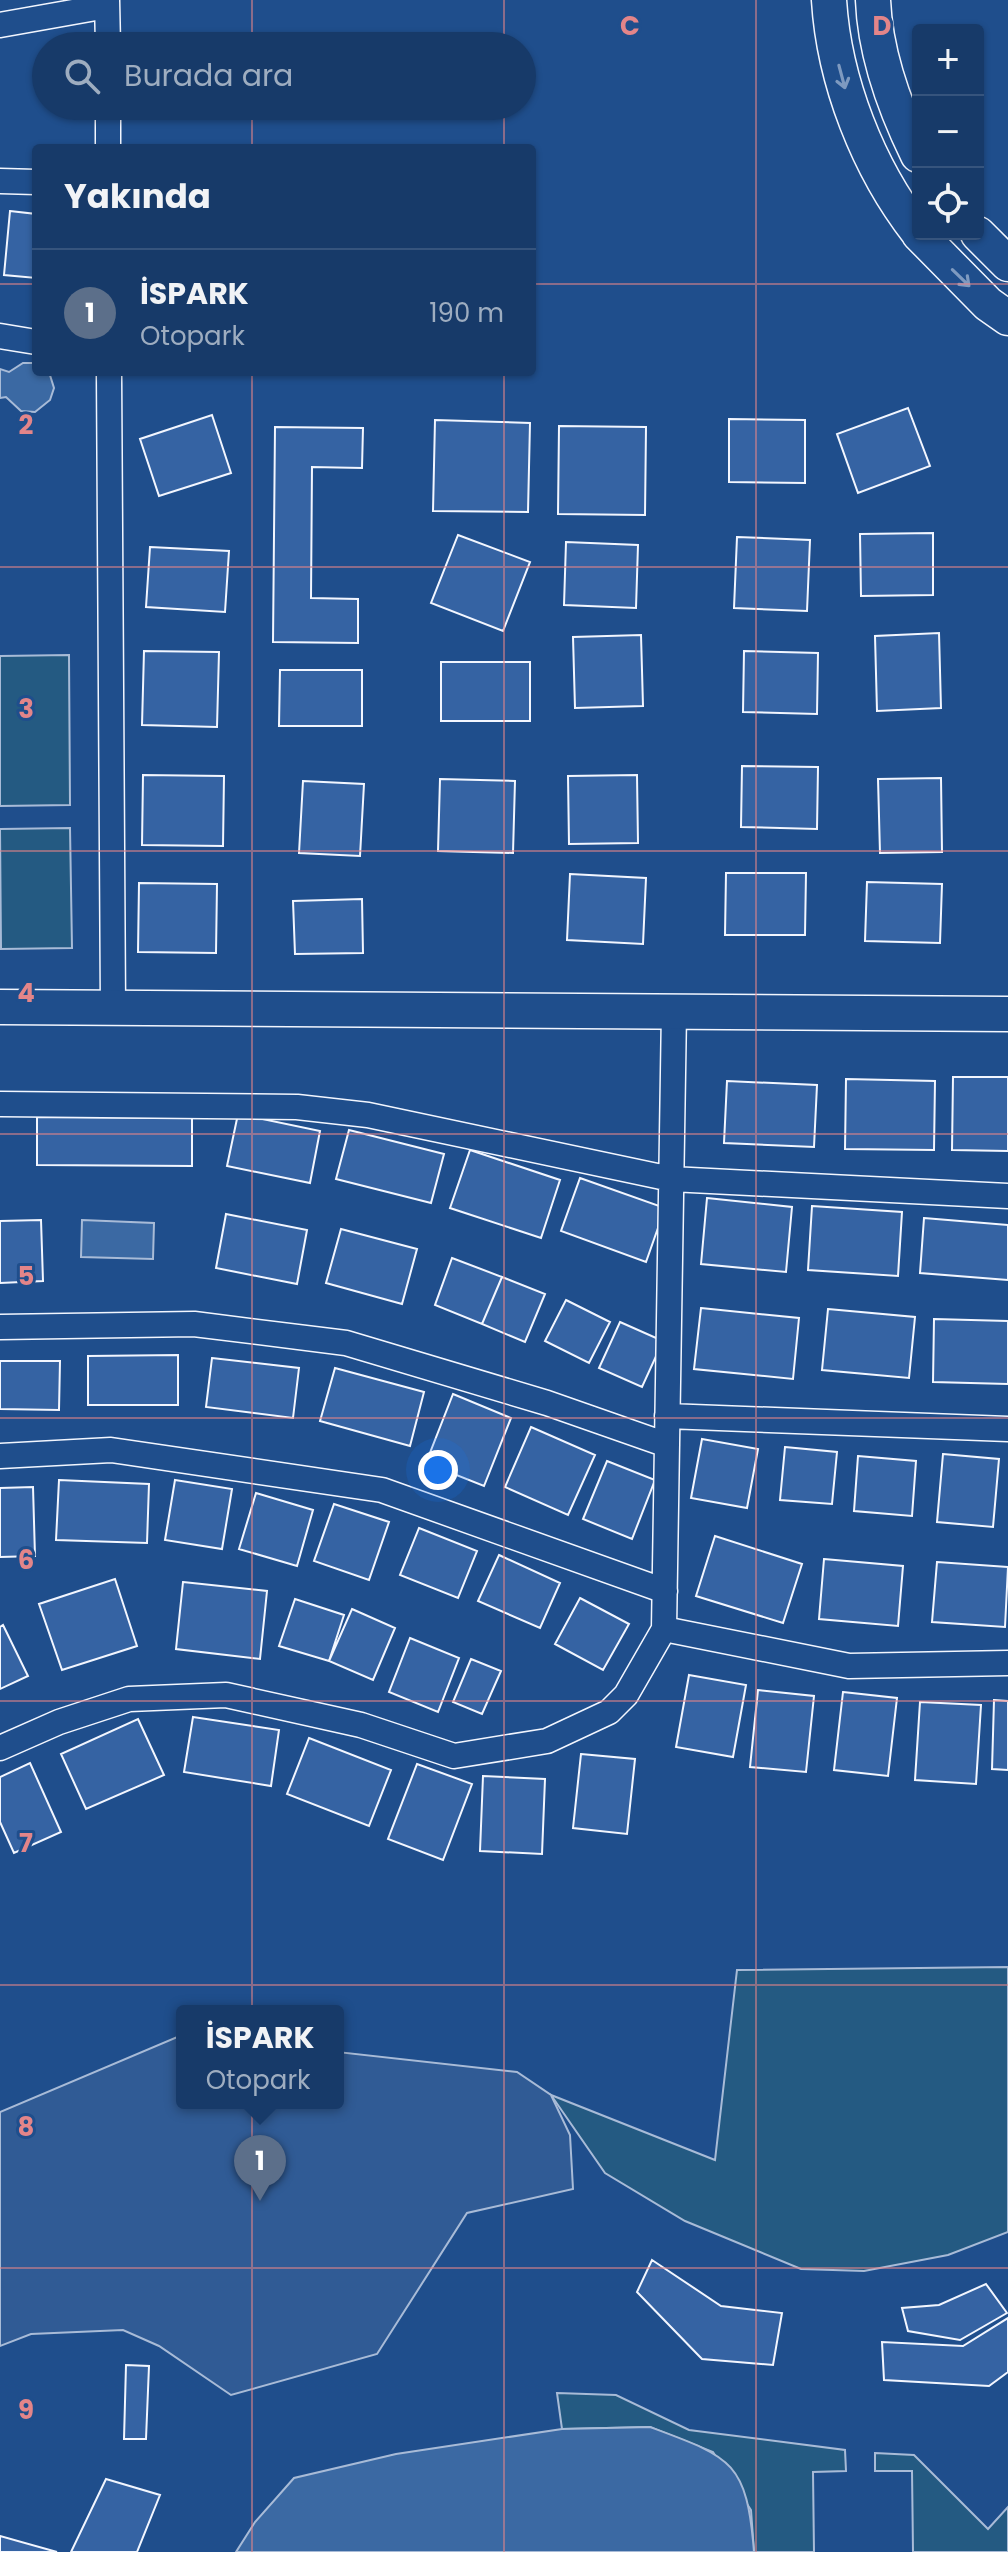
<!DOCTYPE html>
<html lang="tr">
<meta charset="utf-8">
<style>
:root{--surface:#173a69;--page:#20416f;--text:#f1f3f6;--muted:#9eadc0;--line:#36547d;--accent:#8abfa5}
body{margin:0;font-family:Poppins,sans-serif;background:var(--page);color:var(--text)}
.controls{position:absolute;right:24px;top:24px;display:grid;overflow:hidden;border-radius:8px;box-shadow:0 2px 6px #0004}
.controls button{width:72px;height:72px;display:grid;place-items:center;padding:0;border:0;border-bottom:2px solid var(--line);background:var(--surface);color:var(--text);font:40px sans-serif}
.you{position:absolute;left:438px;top:1470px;width:28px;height:28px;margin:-20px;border:6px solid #fff;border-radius:50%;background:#1a73e8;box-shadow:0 0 0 12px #1a73e833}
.badge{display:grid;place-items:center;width:52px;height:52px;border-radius:50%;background:var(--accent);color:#fff;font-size:26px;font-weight:700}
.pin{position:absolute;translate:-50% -66px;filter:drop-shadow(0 2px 4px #0008)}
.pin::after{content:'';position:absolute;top:42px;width:28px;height:24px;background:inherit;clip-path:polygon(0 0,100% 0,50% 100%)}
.popup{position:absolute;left:176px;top:2005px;width:168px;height:104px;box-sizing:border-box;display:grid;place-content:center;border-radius:8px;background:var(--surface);filter:drop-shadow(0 2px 6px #0005);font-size:26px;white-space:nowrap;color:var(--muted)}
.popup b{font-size:30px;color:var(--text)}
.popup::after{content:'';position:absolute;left:50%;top:100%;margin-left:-16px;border:16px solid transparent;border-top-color:var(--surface)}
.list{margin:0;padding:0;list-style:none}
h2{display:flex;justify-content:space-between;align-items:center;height:104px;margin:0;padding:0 32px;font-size:34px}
h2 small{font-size:26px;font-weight:400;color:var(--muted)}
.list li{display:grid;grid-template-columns:52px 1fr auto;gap:24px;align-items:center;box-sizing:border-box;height:128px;padding:0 32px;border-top:2px solid var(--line)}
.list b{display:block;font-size:30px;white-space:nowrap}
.list p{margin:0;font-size:26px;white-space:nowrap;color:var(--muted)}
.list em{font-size:26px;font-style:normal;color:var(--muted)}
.icon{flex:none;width:44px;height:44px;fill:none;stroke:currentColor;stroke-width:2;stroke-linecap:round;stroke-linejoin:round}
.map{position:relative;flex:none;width:1008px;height:2552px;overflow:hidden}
.search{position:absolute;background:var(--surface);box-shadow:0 2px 6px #0004;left:32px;top:32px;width:504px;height:88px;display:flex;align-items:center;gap:20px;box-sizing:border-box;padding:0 28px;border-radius:44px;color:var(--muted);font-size:30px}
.panel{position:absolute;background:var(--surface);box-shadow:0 2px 6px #0004;left:32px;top:144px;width:504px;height:232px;border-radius:8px}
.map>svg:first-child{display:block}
.green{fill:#245a82;stroke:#a8bbd7;stroke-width:2}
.parking{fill:#305b95;stroke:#a8bbd7;stroke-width:2}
.water{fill:#3b69a3;stroke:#a8bbd7;stroke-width:2}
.building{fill:#3563a3;stroke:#f2f6ff;stroke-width:2}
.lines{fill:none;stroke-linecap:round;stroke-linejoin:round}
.street-casing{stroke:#f2f6ff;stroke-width:27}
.secondary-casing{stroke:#f2f6ff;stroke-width:37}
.street{stroke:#1f4e8c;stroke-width:24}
.secondary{stroke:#1f4e8c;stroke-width:34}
.oneway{stroke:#7e9ac0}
.grid{fill:none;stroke:#e38589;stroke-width:2;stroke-opacity:0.55}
.grid-label{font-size:26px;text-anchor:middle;font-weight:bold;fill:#e38589;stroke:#1f4e8c;stroke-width:6;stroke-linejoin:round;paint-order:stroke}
</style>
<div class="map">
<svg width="1008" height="2552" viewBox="0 0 1008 2552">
<rect width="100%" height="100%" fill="#1f4e8c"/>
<path class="green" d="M 69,655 L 70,805 L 0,806 L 0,656 Z
M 70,828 L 72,948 L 1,949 L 0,829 Z
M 1008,1967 L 1008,2232 L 948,2255 L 864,2271 L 801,2269 L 685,2221 L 605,2173 L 551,2095 L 715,2160 L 737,1970 Z
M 557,2393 L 616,2395 L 689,2430 L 845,2450 L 846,2471 L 813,2472 L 814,2552 L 754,2552 L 751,2510 L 713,2452 L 650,2427 L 562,2429 Z
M 875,2453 L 914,2455 L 988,2529 L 1008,2507 L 1008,2552 L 913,2552 L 912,2471 L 875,2471 Z"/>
<path class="parking" d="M 182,2035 L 182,2103 L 338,2103 L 338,2052 L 517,2072 L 551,2095 L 570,2135 L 573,2189 L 467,2213 L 377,2354 L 231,2395 L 159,2346 L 123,2330 L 31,2334 L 0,2346 L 0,2112 Z"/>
<path class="water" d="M 23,363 L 36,363 L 36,372 L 49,372 L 54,388 L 50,400 L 35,412 L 21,411 L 6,397 L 0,398 L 0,369 L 9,372 Z
M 82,1220 L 154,1223 L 153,1259 L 81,1257 Z
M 650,2427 C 731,2457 747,2461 754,2552 L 236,2552 L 255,2522 L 294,2478 L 396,2454 L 562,2429 Z"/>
<path class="building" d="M 10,211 L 36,214 L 36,278 L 4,275 Z
M 908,408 L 930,466 L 858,493 L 837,434 Z
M 212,415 L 231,473 L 159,496 L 140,439 Z
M 729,419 L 805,420 L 805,483 L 729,482 Z
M 435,420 L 530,423 L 528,512 L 433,511 Z
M 559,426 L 646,427 L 645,515 L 558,514 Z
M 275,427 L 363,428 L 362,468 L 312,467 L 311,598 L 358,599 L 358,643 L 273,642 Z
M 933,533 L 933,595 L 861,596 L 860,534 Z
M 458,535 L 530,562 L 503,631 L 431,603 Z
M 737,537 L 810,540 L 807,611 L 734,608 Z
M 566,542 L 638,545 L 636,608 L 564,605 Z
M 150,547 L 229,551 L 225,612 L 146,607 Z
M 939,633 L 941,708 L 877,711 L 875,636 Z
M 641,635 L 643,706 L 575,708 L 573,637 Z
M 144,651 L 219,652 L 217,727 L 142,725 Z
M 744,651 L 818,653 L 817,714 L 743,712 Z
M 441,662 L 530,662 L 530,721 L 441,721 Z
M 280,670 L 362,670 L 362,726 L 279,726 Z
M 742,766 L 818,767 L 817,829 L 741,827 Z
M 143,775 L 224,776 L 223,846 L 142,845 Z
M 637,775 L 638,843 L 569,844 L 568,776 Z
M 941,778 L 942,852 L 880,853 L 878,779 Z
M 440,779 L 515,781 L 513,853 L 438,851 Z
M 303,781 L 364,784 L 360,856 L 299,853 Z
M 726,873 L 806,873 L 805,935 L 725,935 Z
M 570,874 L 646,878 L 643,944 L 567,940 Z
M 867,882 L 942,884 L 940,943 L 865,941 Z
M 139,883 L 217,884 L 216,953 L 138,952 Z
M 362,899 L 363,953 L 295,954 L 293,901 Z
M 953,1077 L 1008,1077 L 1008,1151 L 952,1150 Z
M 846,1079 L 935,1081 L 934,1150 L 845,1149 Z
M 727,1081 L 817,1085 L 814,1147 L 724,1143 Z
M 238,1114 L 320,1131 L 310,1183 L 227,1166 Z
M 37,1117 L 192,1118 L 192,1166 L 37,1165 Z
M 349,1130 L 444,1154 L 431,1203 L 336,1179 Z
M 470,1150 L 560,1180 L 541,1238 L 450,1208 Z
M 580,1178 L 665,1208 L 646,1262 L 561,1231 Z
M 707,1198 L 792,1207 L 786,1272 L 701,1264 Z
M 812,1206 L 902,1212 L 898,1276 L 808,1270 Z
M 226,1214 L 307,1230 L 297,1284 L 216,1268 Z
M 924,1218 L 1008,1225 L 1008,1280 L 920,1273 Z
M 41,1220 L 43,1281 L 0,1283 L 0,1221 Z
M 341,1229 L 417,1249 L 402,1304 L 326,1283 Z
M 452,1258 L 502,1277 L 482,1324 L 435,1305 Z
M 502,1277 L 545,1294 L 525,1342 L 482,1324 Z
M 566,1300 L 610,1322 L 589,1363 L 545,1341 Z
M 701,1308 L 799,1318 L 793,1379 L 694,1369 Z
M 828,1309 L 915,1317 L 909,1378 L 822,1370 Z
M 934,1319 L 1008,1321 L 1008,1384 L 933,1382 Z
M 620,1322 L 663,1341 L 642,1387 L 599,1368 Z
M 178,1355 L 178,1405 L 88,1405 L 88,1356 Z
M 212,1358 L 299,1368 L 293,1418 L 206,1407 Z
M 0,1361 L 60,1361 L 59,1410 L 0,1409 Z
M 335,1368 L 424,1392 L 410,1446 L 320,1421 Z
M 453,1394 L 511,1418 L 484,1486 L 426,1463 Z
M 531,1427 L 595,1455 L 568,1515 L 505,1487 Z
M 702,1439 L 758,1449 L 747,1508 L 691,1498 Z
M 785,1447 L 837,1452 L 832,1504 L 780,1500 Z
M 943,1454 L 999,1459 L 993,1527 L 937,1522 Z
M 858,1456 L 916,1461 L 912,1516 L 854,1511 Z
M 607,1461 L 655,1480 L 632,1539 L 583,1519 Z
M 59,1480 L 149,1484 L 147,1543 L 56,1540 Z
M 175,1480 L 232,1489 L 222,1549 L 165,1540 Z
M 33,1487 L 35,1556 L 0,1557 L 0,1488 Z
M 256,1493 L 313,1510 L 297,1566 L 239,1549 Z
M 334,1504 L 389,1522 L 369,1580 L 314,1561 Z
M 419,1528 L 477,1551 L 458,1598 L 400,1575 Z
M 715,1536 L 802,1564 L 783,1623 L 696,1596 Z
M 499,1555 L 560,1583 L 540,1628 L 478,1601 Z
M 824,1559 L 903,1566 L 898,1626 L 819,1619 Z
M 937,1562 L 1008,1567 L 1005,1627 L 932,1622 Z
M 115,1579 L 137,1646 L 62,1670 L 39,1604 Z
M 183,1582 L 267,1591 L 260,1659 L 176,1649 Z
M 580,1598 L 629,1624 L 603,1670 L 555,1644 Z
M 295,1599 L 344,1615 L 329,1661 L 279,1646 Z
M 352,1609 L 395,1628 L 373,1680 L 329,1661 Z
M 3,1625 L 28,1676 L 0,1689 L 0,1627 Z
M 410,1638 L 459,1658 L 438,1712 L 389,1692 Z
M 471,1659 L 501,1671 L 482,1714 L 453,1702 Z
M 689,1675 L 746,1685 L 733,1757 L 676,1747 Z
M 758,1690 L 814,1696 L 806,1772 L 750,1767 Z
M 843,1692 L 897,1698 L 888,1776 L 834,1770 Z
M 994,1700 L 1008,1701 L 1008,1770 L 992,1769 Z
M 920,1702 L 981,1705 L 976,1784 L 915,1780 Z
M 193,1717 L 279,1730 L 271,1786 L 184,1772 Z
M 138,1719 L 164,1775 L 86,1809 L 61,1754 Z
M 309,1738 L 391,1770 L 369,1826 L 287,1794 Z
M 581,1754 L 635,1759 L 627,1834 L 573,1828 Z
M 30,1763 L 61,1832 L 14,1853 L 0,1822 L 0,1777 Z
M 417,1764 L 472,1784 L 443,1860 L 388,1839 Z
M 483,1776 L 545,1779 L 542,1854 L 480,1851 Z
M 652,2260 L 721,2306 L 782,2313 L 773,2365 L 702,2359 L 637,2292 Z
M 986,2284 L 1007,2313 L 960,2340 L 908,2331 L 902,2308 L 939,2305 Z
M 1008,2318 L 1008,2372 L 989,2386 L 884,2380 L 882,2342 L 963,2346 Z
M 126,2365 L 149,2366 L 146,2439 L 124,2439 Z
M 106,2479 L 160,2495 L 137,2552 L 71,2552 Z
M 0,2536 L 57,2552 L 0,2552 Z"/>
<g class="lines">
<g class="street-casing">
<path id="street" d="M 107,0 L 108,46
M 0,25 L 107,6
M 108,106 L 108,148
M 0,181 L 36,182
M 0,336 L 36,342
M 109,372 L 113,1008
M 0,1104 L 297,1107 L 368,1115 L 671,1179 L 1008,1196
M 0,1327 L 194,1324 L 346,1343 L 547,1403 L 667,1445
M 667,1416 L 1008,1429
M 0,1456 L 111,1450 L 382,1490 L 665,1591
M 664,1629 L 849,1666 L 1008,1663
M 0,1748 L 59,1722 L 129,1699 L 226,1695 L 361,1725 L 454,1756 L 547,1741 L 609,1712 L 626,1695 L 664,1629 L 674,1011"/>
</g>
<g class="secondary-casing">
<path id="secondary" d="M 829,0 C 834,81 868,168 918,232
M 873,0 C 875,54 895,108 918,155
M 919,234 L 988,304 L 1008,318
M 978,234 L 1008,264
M 0,1007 L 1008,1014"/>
</g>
<use href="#street" class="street"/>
<use href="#secondary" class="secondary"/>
</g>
<defs><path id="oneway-shaft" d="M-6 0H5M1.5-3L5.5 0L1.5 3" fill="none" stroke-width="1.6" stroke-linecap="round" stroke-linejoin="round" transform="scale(2)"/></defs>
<g class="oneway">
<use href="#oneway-shaft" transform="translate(842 77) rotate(75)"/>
<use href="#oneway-shaft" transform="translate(961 278) rotate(44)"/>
</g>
<path class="grid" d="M 252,0 L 252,46M 504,0 L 504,46M 756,0 L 756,2552M 252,106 L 252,148M 504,106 L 504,148M 0,284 L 36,284M 532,284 L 1008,284M 252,372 L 252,2552M 504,372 L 504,2552M 0,567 L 1008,567M 0,851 L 1008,851M 0,1134 L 1008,1134M 0,1418 L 1008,1418M 0,1701 L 1008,1701M 0,1985 L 1008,1985M 0,2268 L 1008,2268"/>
<g class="grid-label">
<text x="630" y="35">C</text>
<text x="882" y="35">D</text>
<text x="26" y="434">2</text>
<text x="26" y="718">3</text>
<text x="26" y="1002">4</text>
<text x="26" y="1285">5</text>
<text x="26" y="1569">6</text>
<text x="26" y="1852">7</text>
<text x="26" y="2136">8</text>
<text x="26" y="2419">9</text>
</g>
</svg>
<div class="controls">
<button>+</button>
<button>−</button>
<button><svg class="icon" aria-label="locate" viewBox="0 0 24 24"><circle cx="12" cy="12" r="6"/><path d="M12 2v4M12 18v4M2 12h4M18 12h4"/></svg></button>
</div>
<div class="you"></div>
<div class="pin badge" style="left:260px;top:2201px;background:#5c6f8a">1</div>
<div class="popup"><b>İSPARK</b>Otopark</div>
<div class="search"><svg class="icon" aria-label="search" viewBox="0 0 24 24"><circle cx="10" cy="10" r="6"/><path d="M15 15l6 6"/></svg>Burada ara</div>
<section class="panel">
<h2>Yakında<small></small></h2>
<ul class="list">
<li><span class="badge" style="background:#5c6f8a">1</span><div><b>İSPARK</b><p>Otopark</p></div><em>190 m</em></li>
</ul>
</section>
</div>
